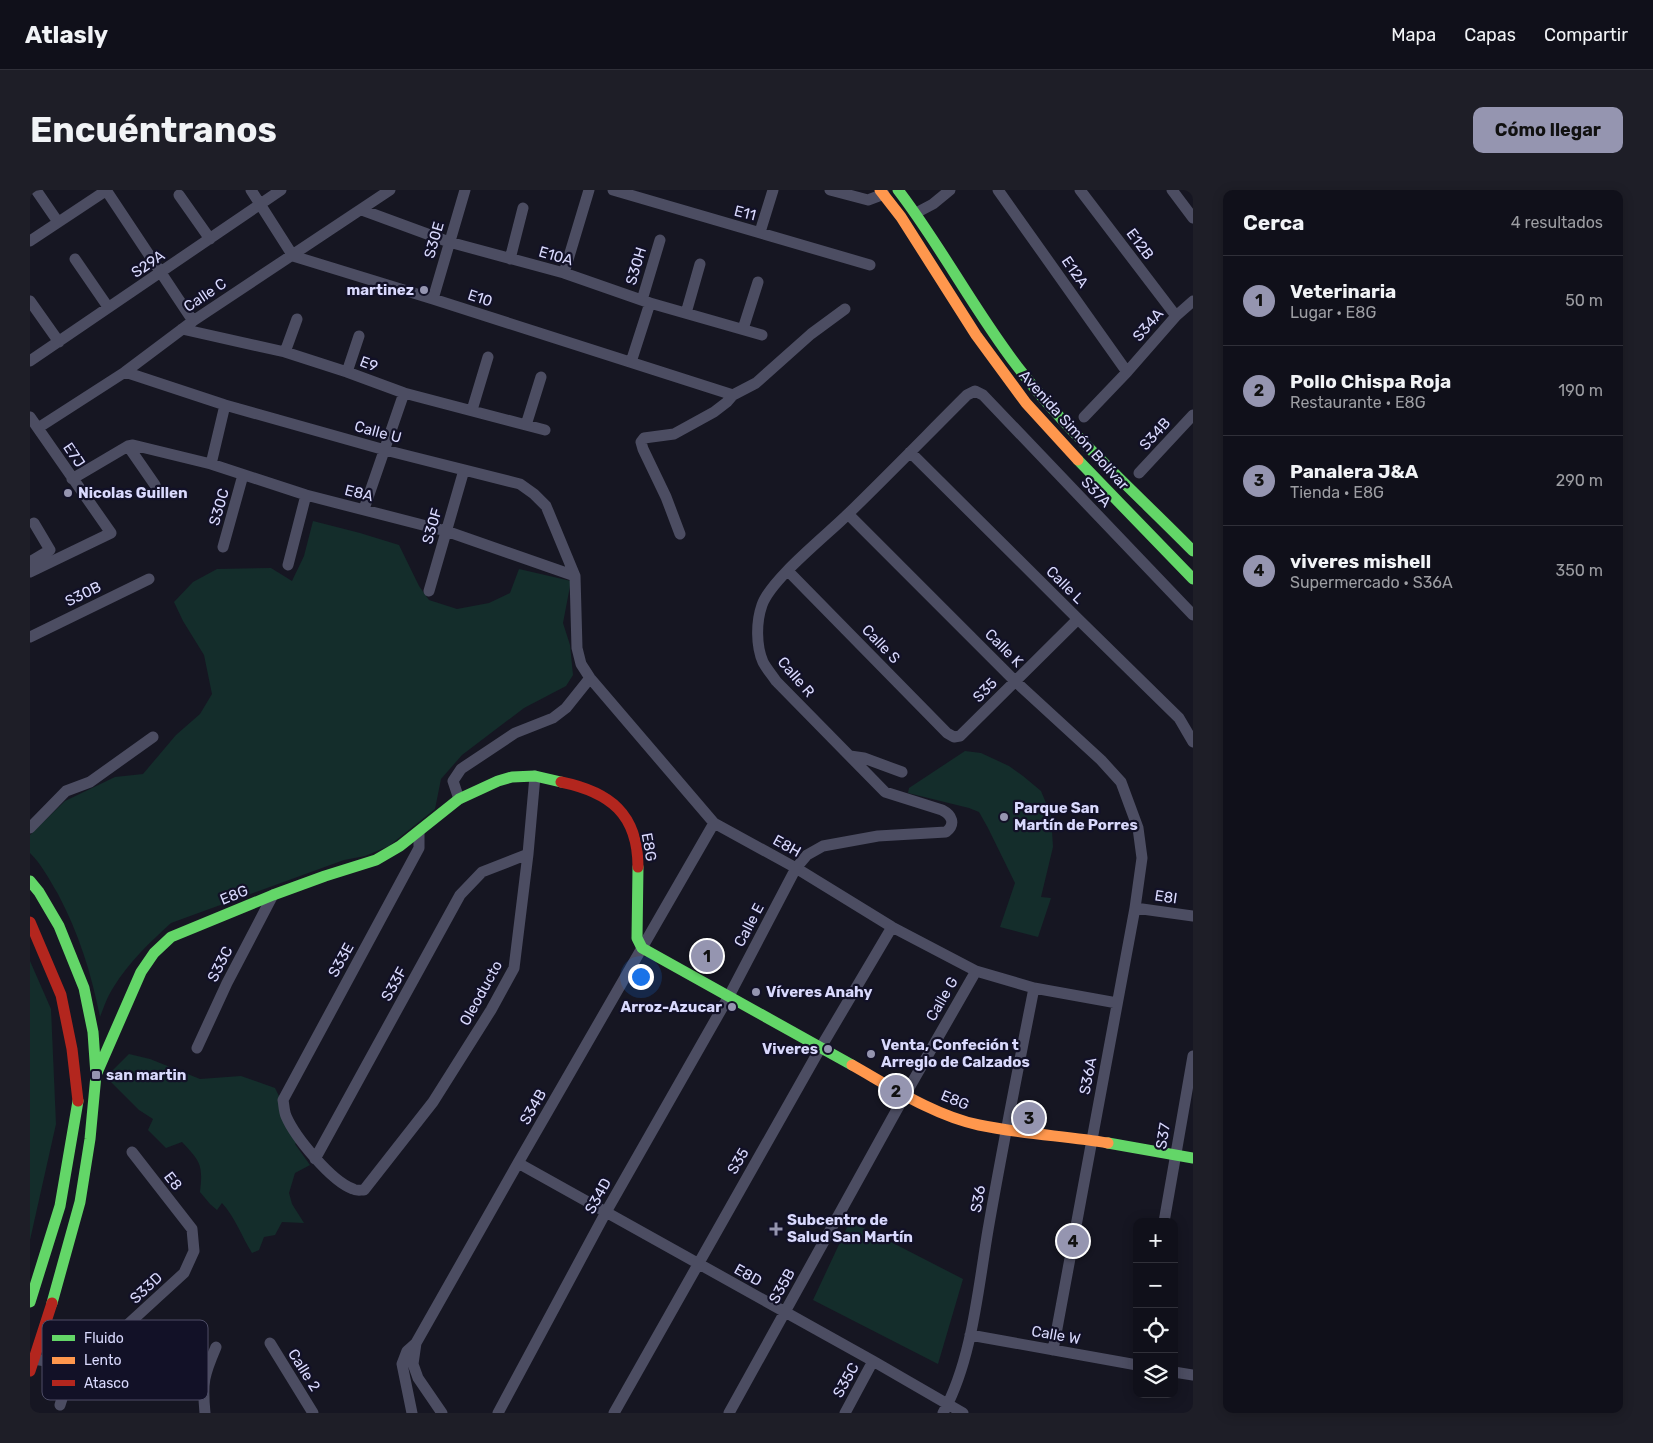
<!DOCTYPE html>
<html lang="es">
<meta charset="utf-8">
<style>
:root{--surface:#10101a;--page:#1e1e27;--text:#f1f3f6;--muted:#9c9da2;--line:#303039;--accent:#9595b0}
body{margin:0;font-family:Rubik,sans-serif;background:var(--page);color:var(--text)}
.controls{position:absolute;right:15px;bottom:15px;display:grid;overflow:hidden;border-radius:10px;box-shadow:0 2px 12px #0003}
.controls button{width:45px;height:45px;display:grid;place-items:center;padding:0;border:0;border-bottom:1px solid var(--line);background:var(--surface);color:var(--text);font:25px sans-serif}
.you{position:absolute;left:610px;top:786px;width:18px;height:18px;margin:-12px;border:4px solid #fff;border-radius:50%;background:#1a73e8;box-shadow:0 0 0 8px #1a73e833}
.badge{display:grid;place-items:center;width:32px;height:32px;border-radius:50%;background:var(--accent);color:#111;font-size:16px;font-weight:700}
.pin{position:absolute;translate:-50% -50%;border:2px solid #fff;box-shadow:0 1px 5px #0006}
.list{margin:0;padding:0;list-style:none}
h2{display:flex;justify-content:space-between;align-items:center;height:65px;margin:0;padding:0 20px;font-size:21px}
h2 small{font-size:16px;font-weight:400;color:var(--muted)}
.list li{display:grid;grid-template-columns:32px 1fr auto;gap:15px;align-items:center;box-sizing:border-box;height:90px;padding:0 20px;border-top:1px solid var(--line)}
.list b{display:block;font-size:19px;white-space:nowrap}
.list p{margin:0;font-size:16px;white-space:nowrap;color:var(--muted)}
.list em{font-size:16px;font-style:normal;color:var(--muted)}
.icon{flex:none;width:28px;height:28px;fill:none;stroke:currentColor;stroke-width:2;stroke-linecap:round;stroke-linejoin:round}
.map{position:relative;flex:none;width:1163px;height:1223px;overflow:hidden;border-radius:10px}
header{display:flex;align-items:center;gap:30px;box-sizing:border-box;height:70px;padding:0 25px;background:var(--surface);border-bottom:1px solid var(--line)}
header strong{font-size:24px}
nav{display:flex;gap:28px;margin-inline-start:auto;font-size:18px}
.intro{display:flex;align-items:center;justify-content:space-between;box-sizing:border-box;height:120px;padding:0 30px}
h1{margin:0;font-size:35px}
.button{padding:12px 22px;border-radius:10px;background:var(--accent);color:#111;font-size:18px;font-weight:700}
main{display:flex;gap:30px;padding:0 30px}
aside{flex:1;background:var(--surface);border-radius:10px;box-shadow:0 2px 12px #0003}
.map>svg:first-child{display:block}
.green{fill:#142d2b}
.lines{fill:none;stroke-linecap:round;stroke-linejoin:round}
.street{stroke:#4c4d62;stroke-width:11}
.fast{stroke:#63d668;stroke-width:11}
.slow{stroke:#ff974d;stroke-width:11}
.jam{stroke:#b3261e;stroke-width:11}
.poi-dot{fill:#9595b0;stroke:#121127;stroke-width:2}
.labels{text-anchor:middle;stroke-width:4.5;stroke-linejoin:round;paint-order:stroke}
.street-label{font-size:15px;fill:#d9d9fd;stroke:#121127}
.poi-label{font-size:15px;font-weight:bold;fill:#d9d9fd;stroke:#121127;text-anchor:start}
.key{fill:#121127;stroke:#4e4d67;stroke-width:1}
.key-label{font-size:14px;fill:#d9d9fd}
</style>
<header>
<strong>Atlasly</strong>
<nav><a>Mapa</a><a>Capas</a><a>Compartir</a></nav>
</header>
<div class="intro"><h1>Encuéntranos</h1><a class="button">Cómo llegar</a></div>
<main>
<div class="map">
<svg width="1163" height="1223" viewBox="0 0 1163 1223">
<rect width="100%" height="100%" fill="#161622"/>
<path class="green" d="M 283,331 L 330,343 L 369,355 L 389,396 L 399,410 L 427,419 L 459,413 L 480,403 L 489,379 L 541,391 L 533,433 L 540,455 L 543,485 L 536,496 L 494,518 L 432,565 L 411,589 L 405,619 L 359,656 L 335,666 L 314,670 L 141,733 C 120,752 98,773 83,798 C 77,807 74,817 70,827 C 61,782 49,744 28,704 C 19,689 12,675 0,663 L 0,645 L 35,611 L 85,587 L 113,584 L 146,545 L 170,524 L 182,504 L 174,465 L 153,431 L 144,412 L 163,392 L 187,379 L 241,378 L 262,391 L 274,366 Z
M 935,561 L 951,563 L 979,576 L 993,586 L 1011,601 L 1021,625 L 1023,657 L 1011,707 L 1021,708 L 1008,747 L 970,737 L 985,693 L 958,638 L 949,622 L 939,618 L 878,603 L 879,598 Z
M 0,771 L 21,819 L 26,934 L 0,1050 Z
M 99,864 L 120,869 L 170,889 L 211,886 L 245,898 L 270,949 L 265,954 L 280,975 L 265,983 L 259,1003 L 262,1014 L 274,1033 L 252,1032 L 245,1045 L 234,1047 L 229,1060 L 222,1063 C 212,1047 205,1027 192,1013 L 187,1020 L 180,1014 L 170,1002 C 173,975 171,972 152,952 L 136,958 L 118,940 L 123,929 L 109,920 L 76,887 Z
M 820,1031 L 933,1089 L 908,1174 L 783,1110 Z"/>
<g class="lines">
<path class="street" d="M 6,0 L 28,32
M 76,0 L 163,131
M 221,0 L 263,66 L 403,109 L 703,205
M 583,0 L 840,75
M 800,0 L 838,10 L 854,4
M 968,0 L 1097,182
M 1050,0 L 1146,126
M 1142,0 L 1163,28
M 149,5 L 180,49
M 332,20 L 419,52 L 534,83 L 620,113 L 732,145
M 886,23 L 903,14 L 920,0
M 730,42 L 743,0
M 0,51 L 77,0
M 45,69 L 78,117
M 480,69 L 493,18
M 534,83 L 559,0
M 403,109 L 435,0
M 612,110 L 630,50
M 0,111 L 29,152
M 656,123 L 670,74
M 152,139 L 255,162 L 317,182 L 374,203 L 515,240
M 713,139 L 728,92
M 255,162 L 267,129
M 0,171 L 251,0
M 601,172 L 620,113
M 95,182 L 195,215 L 355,260 L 490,294 L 504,304 L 516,316 L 545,386 L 547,458 L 551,474 L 560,488 L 684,633 L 766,678 L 862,737 L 946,781 L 1004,798 L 1087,813
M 317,182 L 329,146
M 442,220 L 458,167
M 0,227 L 81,343 L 0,382
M 1054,227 L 1097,182 L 1146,126 L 1163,111
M 496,235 L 511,187
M 8,238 L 95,182 L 163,131 L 360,0
M 98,256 L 125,295
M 880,262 L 1048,429 L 1149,528 L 1163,552
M 181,274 L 195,215
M 1109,283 L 1163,225
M 42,289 L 98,256 L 103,255 L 181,274 L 276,305 L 416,341 L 545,386
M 334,319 L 374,203
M 818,324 L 985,491 L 1071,570 L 1091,592 L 1108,638 L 1112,668 L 1105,718 L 1023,1160
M 650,344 L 636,307 L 613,259 L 611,252 L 614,248 L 644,244 L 684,222 L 697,212 L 703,205 L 726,193 L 781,144 L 815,119
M 193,357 L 213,285
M 0,372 L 20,360 L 4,333
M 258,375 L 276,305
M 758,381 L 917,543 L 924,547 L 930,546 L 1048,429
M 399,401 L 434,280
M 0,447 L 119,389
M 820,566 L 834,568 L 872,582
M 429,609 L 423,591 L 431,579 L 485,543 L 523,528 L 536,518 L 560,488
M 0,638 L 36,601 L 60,592 L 123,547
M 389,642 L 389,658 L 253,910 C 254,915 254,921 256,926 C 265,947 301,991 323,999 C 326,1001 330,1000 334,1000 L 403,912 L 461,820 L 484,778 L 498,664 L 505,586
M 1105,718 L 1163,726
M 167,858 L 197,793 L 243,705
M 285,969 L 430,705 L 452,682 L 498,664
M 488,973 L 843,1171 L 933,1223
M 1134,1032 L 1163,866
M 940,1145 L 1107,1175
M 240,1153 L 283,1223
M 386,1153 L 383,1174 L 388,1188 L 412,1223
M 4,1169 L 33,1174 L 56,1166 L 83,1148 L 154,1083 L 164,1061 L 162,1039 L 102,962
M 1144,1182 L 1163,1185
M 30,1215 C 35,1200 37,1190 33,1174
M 175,1223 C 172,1192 174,1185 186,1157
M 382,1223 L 372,1174 L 377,1161 L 386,1153 L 488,973 L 684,633
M 468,1223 L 576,1022 L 699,806 L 766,678 L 777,665 L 793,656 L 848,646 L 916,642 C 926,634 922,625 912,620 L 855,602 L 746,491 C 742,485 736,478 733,472 C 726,456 726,432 732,415 C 741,389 797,345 818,324 C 858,285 897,245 937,205 L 945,201 L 953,205 L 1163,425
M 584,1223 L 791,857 L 862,737
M 699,1223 L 875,905 L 946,781
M 815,1223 L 843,1171
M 913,1223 C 942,1171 948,1099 958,1040 C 972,959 988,879 1004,798"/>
<path class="fast" d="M 868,0 C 911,56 944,120 987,176 C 1039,244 1104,301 1163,361
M 1048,270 L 1163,389
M 608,677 L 607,748 L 612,758 L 822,875
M 0,691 L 9,702 L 29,736 L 54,798 L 63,842 L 66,885 L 60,949 L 50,1012 L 22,1113
M 66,885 L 111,782 L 124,763 L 141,747 L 243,705 L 295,686 L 346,670 L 370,656 L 429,609 L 468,591 L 482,587 L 505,586 L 531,592
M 1078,953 L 1163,968
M 0,1112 L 30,1016 L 48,911"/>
<path class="slow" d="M 850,0 L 871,27 L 946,145 L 996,213 L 1048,270
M 822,875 C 861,897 905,926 949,935 C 992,944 1036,946 1078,953"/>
<path class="jam" d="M 531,592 C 580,602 608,624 608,677
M 0,732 L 31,805 L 42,859 L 48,911
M 0,1181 L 22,1113"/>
</g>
<g class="poi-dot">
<circle cx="394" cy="100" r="5"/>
<circle cx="38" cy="303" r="5"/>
<circle cx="974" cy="627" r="5"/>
<circle cx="726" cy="802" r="5"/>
<circle cx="702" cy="817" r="5"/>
<circle cx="798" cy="859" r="5"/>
<circle cx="841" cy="864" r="5"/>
<rect x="61" y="880" width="10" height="10" rx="2.5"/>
<path d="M743.5 1031.5h5v5h5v5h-5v5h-5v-5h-5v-5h5z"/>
</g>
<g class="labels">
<g class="street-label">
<text transform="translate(715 23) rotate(14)" y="5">E11</text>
<text transform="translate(404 50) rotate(-74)" y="5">S30E</text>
<text transform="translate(1110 54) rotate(53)" y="5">E12B</text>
<text transform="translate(526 66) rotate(16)" y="5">E10A</text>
<text transform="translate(118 74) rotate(-34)" y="5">S29A</text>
<text transform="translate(606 76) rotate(-73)" y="5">S30H</text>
<text transform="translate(1045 82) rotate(55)" y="5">E12A</text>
<text transform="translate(175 105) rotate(-34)" y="5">Calle C</text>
<text transform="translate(450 108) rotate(18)" y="5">E10</text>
<text transform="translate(1118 135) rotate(-49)" y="5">S34A</text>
<text transform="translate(339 174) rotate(20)" y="5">E9</text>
<text transform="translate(1044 240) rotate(48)" y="5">Avenida Simón Bolívar</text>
<text transform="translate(348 242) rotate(15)" y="5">Calle U</text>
<text transform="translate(1125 244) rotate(-48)" y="5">S34B</text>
<text transform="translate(44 265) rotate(56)" y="5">E7J</text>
<text transform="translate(1066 302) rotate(46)" y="5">S37A</text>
<text transform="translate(329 303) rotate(14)" y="5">E8A</text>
<text transform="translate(189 317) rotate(-74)" y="5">S30C</text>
<text transform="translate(402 336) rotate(-74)" y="5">S30F</text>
<text transform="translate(1035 395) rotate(45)" y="5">Calle L</text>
<text transform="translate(53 404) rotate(-26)" y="5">S30B</text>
<text transform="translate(851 454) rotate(46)" y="5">Calle S</text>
<text transform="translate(974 458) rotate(45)" y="5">Calle K</text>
<text transform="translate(766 487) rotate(49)" y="5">Calle R</text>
<text transform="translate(955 500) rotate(-45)" y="5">S35</text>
<text transform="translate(757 656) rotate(29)" y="5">E8H</text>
<text transform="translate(619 657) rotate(80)" y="5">E8G</text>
<text transform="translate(204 705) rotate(-22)" y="5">E8G</text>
<text transform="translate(1136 707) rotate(8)" y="5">E8I</text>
<text transform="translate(719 735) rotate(-62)" y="5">Calle E</text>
<text transform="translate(311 770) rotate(-61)" y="5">S33E</text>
<text transform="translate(190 774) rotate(-63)" y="5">S33C</text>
<text transform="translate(364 794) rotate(-61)" y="5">S33F</text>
<text transform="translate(451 803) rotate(-61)" y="5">Oleoducto</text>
<text transform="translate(912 809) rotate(-60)" y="5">Calle G</text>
<text transform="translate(1058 886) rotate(-79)" y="5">S36A</text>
<text transform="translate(925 910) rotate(22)" y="5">E8G</text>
<text transform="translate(503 917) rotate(-60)" y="5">S34B</text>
<text transform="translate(1133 946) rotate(-80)" y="5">S37</text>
<text transform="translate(708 971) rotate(-60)" y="5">S35</text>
<text transform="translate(143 991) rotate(52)" y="5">E8</text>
<text transform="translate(568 1006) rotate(-61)" y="5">S34D</text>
<text transform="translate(948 1009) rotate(-80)" y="5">S36</text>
<text transform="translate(718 1085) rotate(29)" y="5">E8D</text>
<text transform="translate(752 1096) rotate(-61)" y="5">S35B</text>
<text transform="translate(116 1098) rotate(-43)" y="5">S33D</text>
<text transform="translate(1026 1145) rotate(10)" y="5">Calle W</text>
<text transform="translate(274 1180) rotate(58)" y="5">Calle 2</text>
<text transform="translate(816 1190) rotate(-61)" y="5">S35C</text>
</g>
<g class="poi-label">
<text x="384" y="105" text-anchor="end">martinez</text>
<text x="48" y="308">Nicolas Guillen</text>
<text x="984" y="623">Parque San<tspan x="984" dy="17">Martín de Porres</tspan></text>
<text x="736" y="807">Víveres Anahy</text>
<text x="692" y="822" text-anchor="end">Arroz-Azucar</text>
<text x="851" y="860">Venta, Confeción t<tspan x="851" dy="17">Arreglo de Calzados</tspan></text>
<text x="788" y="864" text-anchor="end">Viveres</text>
<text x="76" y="890">san martin</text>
<text x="757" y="1035">Subcentro de<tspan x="757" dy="17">Salud San Martín</tspan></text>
</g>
</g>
<rect x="12" y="1130" width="166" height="80" rx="8" class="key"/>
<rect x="22" y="1145" width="23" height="6" fill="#63d668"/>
<rect x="22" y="1167" width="23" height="7" fill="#ff974d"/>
<rect x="22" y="1190" width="23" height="6" fill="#b3261e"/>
<g class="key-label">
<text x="54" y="1153">Fluido</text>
<text x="54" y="1175">Lento</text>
<text x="54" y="1198">Atasco</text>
</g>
</svg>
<div class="controls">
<button>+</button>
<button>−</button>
<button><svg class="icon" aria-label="locate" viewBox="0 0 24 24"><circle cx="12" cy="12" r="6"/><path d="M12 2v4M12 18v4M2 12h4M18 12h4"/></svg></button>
<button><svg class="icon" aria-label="layers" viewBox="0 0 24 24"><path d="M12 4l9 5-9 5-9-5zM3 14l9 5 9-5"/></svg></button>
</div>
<div class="you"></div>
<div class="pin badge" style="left:677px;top:766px">1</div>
<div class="pin badge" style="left:866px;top:901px">2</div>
<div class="pin badge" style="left:999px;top:928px">3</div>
<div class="pin badge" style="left:1043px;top:1051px">4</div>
</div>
<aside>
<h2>Cerca<small>4 resultados</small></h2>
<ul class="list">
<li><span class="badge">1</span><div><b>Veterinaria</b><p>Lugar · E8G</p></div><em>50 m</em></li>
<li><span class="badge">2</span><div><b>Pollo Chispa Roja</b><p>Restaurante · E8G</p></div><em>190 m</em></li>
<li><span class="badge">3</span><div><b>Panalera J&amp;A</b><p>Tienda · E8G</p></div><em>290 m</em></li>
<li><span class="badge">4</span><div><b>viveres mishell</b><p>Supermercado · S36A</p></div><em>350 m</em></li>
</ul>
</aside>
</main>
